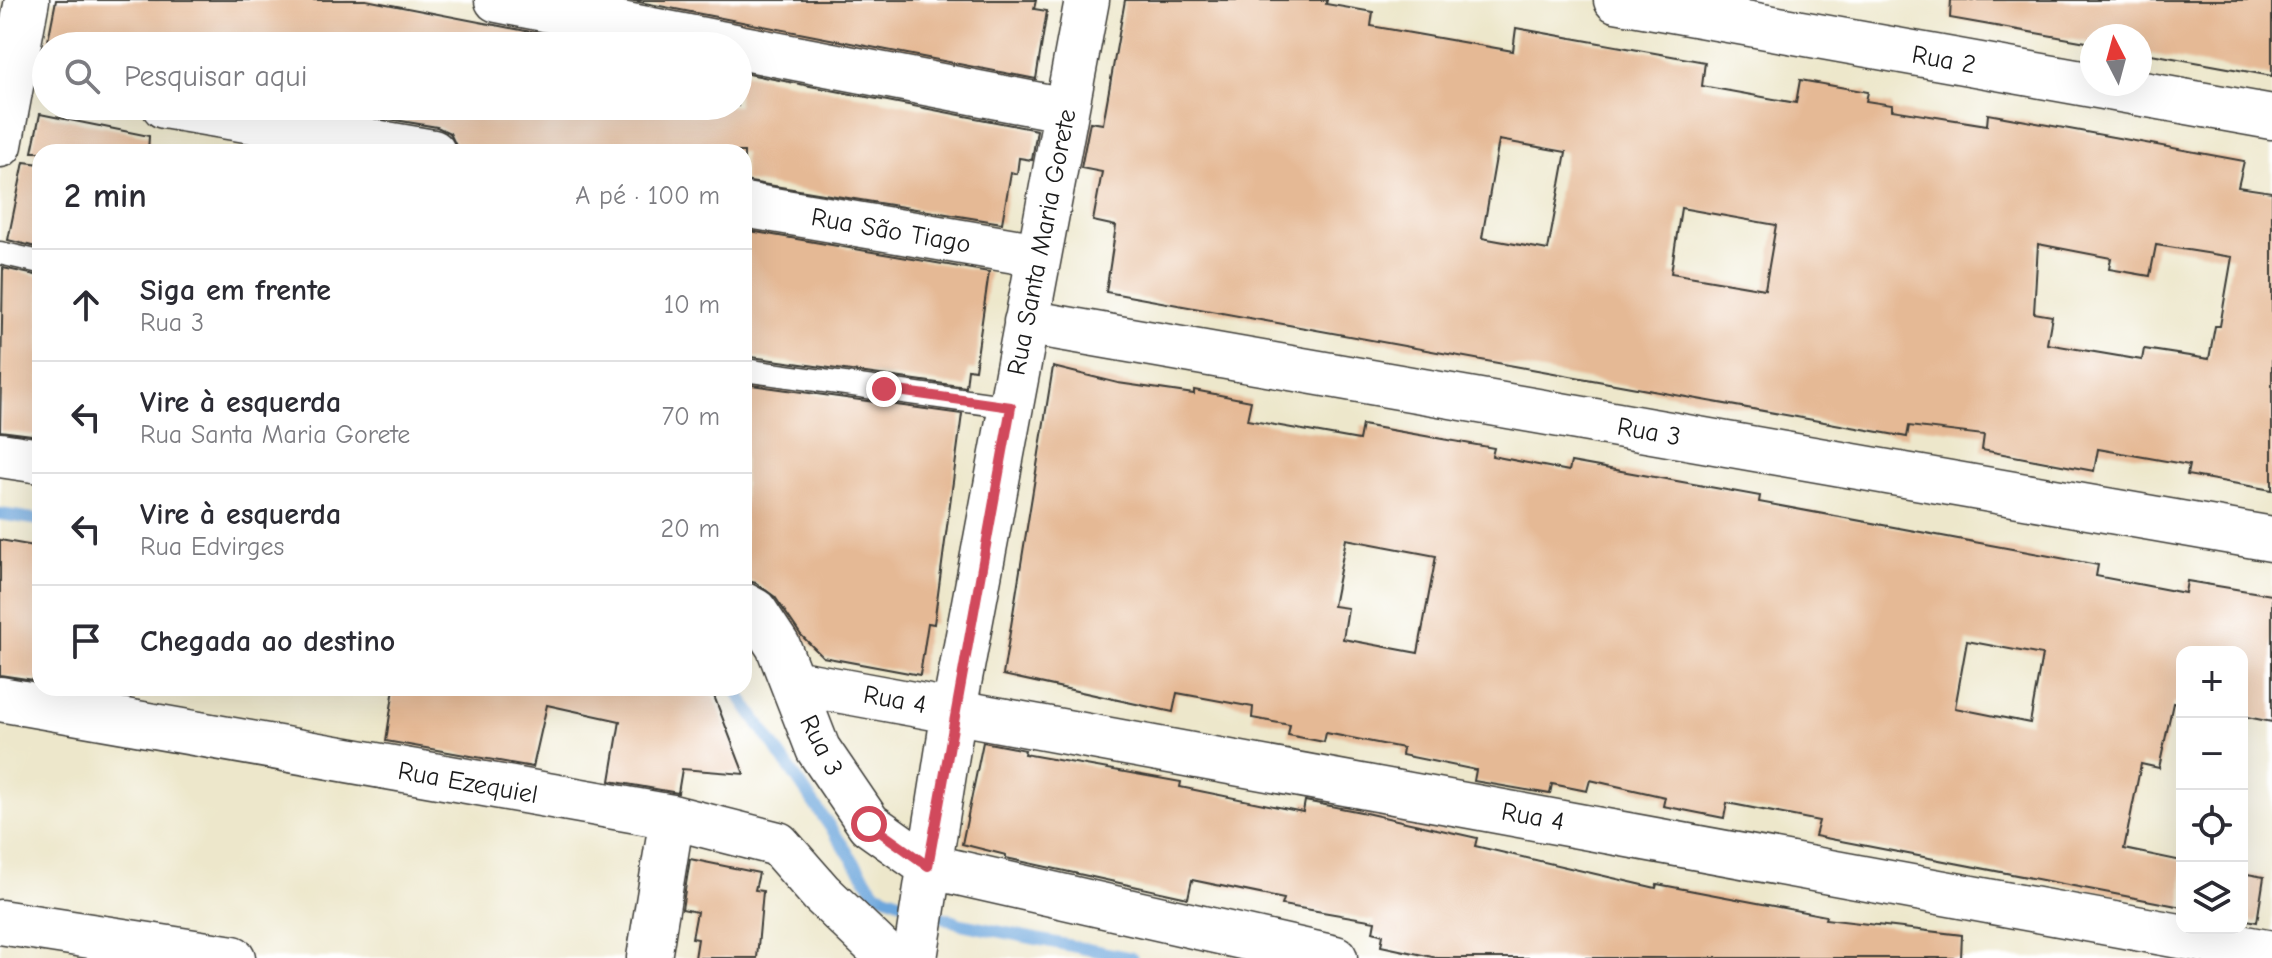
<!DOCTYPE html>
<html lang="pt">
<meta charset="utf-8">
<style>
:root{--surface:#fff;--page:#f2f2f3;--text:#2b2b33;--muted:#7c7c81;--line:#e1e1e2}
body{margin:0;font-family:"Comic Neue",sans-serif;background:var(--page);color:var(--text)}
.controls{position:absolute;right:24px;bottom:24px;display:grid;overflow:hidden;border-radius:16px;box-shadow:0 8px 32px #0002}
.controls button{width:72px;height:72px;display:grid;place-items:center;padding:0;border:0;border-bottom:2px solid var(--line);background:var(--surface);color:var(--text);font:40px sans-serif}
.compass{position:absolute;left:2080px;top:24px;width:72px;height:72px;border-radius:50%;background:var(--surface);box-shadow:0 8px 32px #0002;rotate:354deg}
.stop{position:absolute;width:24px;height:24px;margin:-18px;border:6px solid #d1495b;border-radius:50%;background:#fff}
.stop.end{background:#d1495b;border-color:#fff;box-shadow:0 2px 8px #0008}
.list{margin:0;padding:0;list-style:none}
h2{display:flex;justify-content:space-between;align-items:center;height:104px;margin:0;padding:0 32px;font-size:34px}
h2 small{font-size:26px;font-weight:400;color:var(--muted)}
.list li{display:grid;grid-template-columns:52px 1fr auto;gap:24px;align-items:center;box-sizing:border-box;height:112px;padding:0 32px;border-top:2px solid var(--line)}
.list b{display:block;font-size:30px;white-space:nowrap}
.list p{margin:0;font-size:26px;white-space:nowrap;color:var(--muted)}
.list em{font-size:26px;font-style:normal;color:var(--muted)}
.icon{flex:none;width:44px;height:44px;fill:none;stroke:currentColor;stroke-width:2;stroke-linecap:round;stroke-linejoin:round}
.map{position:relative;flex:none;width:2272px;height:958px;overflow:hidden}
.search{position:absolute;background:var(--surface);box-shadow:0 8px 32px #0002;left:32px;top:32px;width:720px;height:88px;display:flex;align-items:center;gap:20px;box-sizing:border-box;padding:0 28px;border-radius:44px;color:var(--muted);font-size:30px}
.panel{position:absolute;background:var(--surface);box-shadow:0 8px 32px #0002;left:32px;top:144px;width:720px;height:552px;border-radius:24px}
.map>svg:first-child{display:block}
.lines{fill:none;stroke-linecap:round;stroke-linejoin:round}
.stream{stroke:#6ca6dc;stroke-width:12}
.building{fill:#e5b995;fill-rule:evenodd}
.service-casing{stroke:#3b3a36;stroke-width:25}
.minor-casing{stroke:#3b3a36;stroke-width:47}
.service{stroke:#fff;stroke-width:22}
.minor{stroke:#fff;stroke-width:44}
.route{stroke:#d1495b;stroke-width:10}
.labels{text-anchor:middle;stroke-width:6;stroke-linejoin:round;paint-order:stroke}
.street-label{font-size:26px;fill:#1c1c1c;stroke:#fff}
</style>
<div class="map">
<svg width="2272" height="958" viewBox="0 0 2272 958">
<rect width="100%" height="100%" fill="#fff"/>
<filter id="ink" filterUnits="userSpaceOnUse"><feTurbulence type="fractalNoise" baseFrequency=".0125" numOctaves="2"/><feDisplacementMap in="SourceGraphic" scale="16" xChannelSelector="R" yChannelSelector="G"/><feConvolveMatrix kernelMatrix="1 2 1 2 8 2 1 2 1" color-interpolation-filters="sRGB"/></filter>
<filter id="wash" filterUnits="userSpaceOnUse"><feTurbulence type="fractalNoise" baseFrequency=".006" numOctaves="4" result="noise"/><feDisplacementMap in="SourceGraphic" scale="32" xChannelSelector="R" yChannelSelector="G"/><feGaussianBlur stdDeviation="1.8" result="paint"/><feColorMatrix in="noise" values="0 0 0 0 0 0 0 0 0 0 0 0 0 0 0 0 0 1.4 0 .05"/><feComposite in="paint" operator="in"/></filter>
<g filter="url(#wash)">
<rect width="100%" height="100%" fill="#ede7cb"/>
<g class="lines">
<path class="stream" d="M 0,514 L 40,520
M 734,688 L 875,892 L 961,924 L 1132,958"/>
</g>
<g id="blocks">
<path class="building" d="M 56,0 L 366,0 L 603,46 L 47,46 Z
M 629,0 L 1036,0 L 1034,9 L 1047,11 L 1036,79 Z
M 1125,0 L 1327,0 L 1326,4 L 1373,12 L 1371,26 L 1513,51 L 1516,28 L 1705,62 L 1702,86 L 1796,103 L 1800,80 L 1868,92 L 1866,101 L 1892,105 L 1892,110 L 1987,125 L 1988,114 L 2244,161 L 2238,187 L 2272,192 L 2272,490 L 2187,475 L 2189,465 L 2098,449 L 2094,471 L 1982,450 L 1984,435 L 1909,426 L 1907,437 L 1106,292 L 1116,226 L 1093,221 L 1102,172 L 1081,168 L 1090,122 L 1103,124 ZM 1499,140 L 1566,152 L 1548,250 L 1482,238 ZM 1681,208 L 1776,225 L 1765,289 L 1671,273 ZM 2038,244 L 2111,258 L 2109,269 L 2150,276 L 2156,245 L 2232,257 L 2220,326 L 2215,326 L 2209,359 L 2144,349 L 2142,360 L 2047,344 L 2052,316 L 2034,313 Z
M 1951,0 L 2272,0 L 2272,76 L 2140,52 L 2140,36 L 2092,36 L 2092,43 L 1950,18 Z
M 738,72 L 1037,130 L 1032,160 L 1019,158 L 1017,174 L 1011,172 L 1002,223 L 744,181 L 744,152 L 483,152 L 457,148 L 450,133 L 437,127 L 312,106 L 738,106 Z
M 40,114 L 149,136 L 148,152 L 32,152 Z
M 246,145 L 285,152 L 245,152 Z
M 24,162 L 40,164 L 40,248 L 8,240 Z
M 744,230 L 989,272 L 975,370 L 968,369 L 966,387 L 744,356 Z
M 3,268 L 40,276 L 40,436 L 0,431 Z
M 1053,367 L 1118,383 L 1194,394 L 1194,390 L 1251,401 L 1247,420 L 1359,440 L 1362,425 L 1494,448 L 1492,456 L 1569,471 L 1571,462 L 1760,496 L 1759,502 L 2098,565 L 2096,576 L 2185,593 L 2187,581 L 2272,595 L 2272,722 L 2242,716 L 2242,652 L 2182,652 L 2182,705 L 2173,703 L 2159,768 L 2141,764 L 2124,849 L 2182,861 L 2182,907 L 1815,836 L 1819,821 L 1727,803 L 1724,818 L 1663,806 L 1665,797 L 1590,780 L 1587,791 L 1552,784 L 1550,794 L 1474,781 L 1476,770 L 1402,755 L 1403,748 L 1326,733 L 1324,742 L 1288,735 L 1290,725 L 1252,718 L 1253,707 L 1177,693 L 1173,712 L 1003,675 ZM 1346,539 L 1436,556 L 1418,653 L 1343,639 L 1348,608 L 1333,606 ZM 1967,641 L 2042,655 L 2030,723 L 1955,708 Z
M 744,384 L 962,414 L 934,624 L 928,623 L 920,675 L 823,657 L 801,635 L 775,597 L 756,583 L 744,580 Z
M 0,540 L 40,547 L 40,681 L 0,675 Z
M 394,688 L 697,688 L 696,693 L 714,696 L 744,774 L 682,769 L 678,793 L 610,781 L 620,721 L 547,705 L 533,767 L 386,741 Z
M 983,742 L 1025,750 L 1024,754 L 1181,782 L 1180,787 L 1303,812 L 1305,801 L 1361,812 L 1477,838 L 1475,846 L 1656,888 L 1657,884 L 1826,916 L 1825,919 L 1962,935 L 1961,958 L 1437,958 L 1381,946 L 1383,935 L 1373,932 L 1375,921 L 1282,905 L 1284,899 L 1192,880 L 1188,898 L 1006,858 L 1006,855 L 962,844 Z
M 690,859 L 759,873 L 755,890 L 763,891 L 757,958 L 695,958 L 698,939 L 692,938 L 697,912 L 682,909 Z
M 2242,873 L 2264,877 L 2257,922 L 2242,919 Z"/>
</g>
</g>
<g filter="url(#ink)">
<use href="#blocks" fill-opacity="0" stroke="#3b3a36" stroke-width="2"/>
<g class="lines">
<g class="service-casing">
<path id="service" d="M 0,253 L 40,262
M 744,370 L 1011,407"/>
</g>
<g class="minor-casing">
<path id="minor" d="M 497,0 L 735,46
M 1616,0 L 2272,117
M 738,47 L 1066,110
M 164,106 L 433,152
M 0,145 L 27,0
M 744,205 L 1039,255
M 1026,322 L 2272,539
M 0,455 L 40,461
M 744,605 L 755,611 L 778,646 L 818,749 L 869,824 L 928,866 L 1335,958
M 793,682 L 2272,953
M 0,699 L 672,817 L 778,844 L 821,893 L 889,958
M 0,922 L 233,958
M 649,958 L 672,817
M 915,958 L 954,710 L 1087,0"/>
</g>
<use href="#service" class="service"/>
<use href="#minor" class="minor"/>
</g>
</g>
<g class="lines" filter="url(#ink)">
<path class="route" d="M 869,824 L 928,866 L 1011,407 L 884,389"/>
</g>
<g class="labels">
<g class="street-label">
<text transform="translate(1944 59) rotate(10)" y="9">Rua 2</text>
<text transform="translate(891 230) rotate(10)" y="9">Rua São Tiago</text>
<text transform="translate(1041 242) rotate(-79)" y="9">Rua Santa Maria Gorete</text>
<text transform="translate(1649 431) rotate(10)" y="9">Rua 3</text>
<text transform="translate(895 699) rotate(10)" y="9">Rua 4</text>
<text transform="translate(822 745) rotate(63)" y="9">Rua 3</text>
<text transform="translate(468 782) rotate(10)" y="9">Rua Ezequiel</text>
<text transform="translate(1533 816) rotate(10)" y="9">Rua 4</text>
</g>
</g>
</svg>
<div class="controls">
<button>+</button>
<button>−</button>
<button><svg class="icon" aria-label="locate" viewBox="0 0 24 24"><circle cx="12" cy="12" r="6"/><path d="M12 2v4M12 18v4M2 12h4M18 12h4"/></svg></button>
<button><svg class="icon" aria-label="layers" viewBox="0 0 24 24"><path d="M12 4l9 5-9 5-9-5zM3 14l9 5 9-5"/></svg></button>
</div>
<svg class="compass" viewBox="-18 -18 36 36"><path d="M0-13l5 13h-10z" fill="#e53935"/><path d="M0 13l5-13h-10z" fill="#7c7c81"/></svg>
<div class="stop" style="left:869px;top:824px"></div>
<div class="stop end" style="left:884px;top:389px"></div>
<div class="search"><svg class="icon" aria-label="search" viewBox="0 0 24 24"><circle cx="10" cy="10" r="6"/><path d="M15 15l6 6"/></svg>Pesquisar aqui</div>
<section class="panel">
<h2>2 min<small>A pé · 100 m</small></h2>
<ul class="list">
<li><svg class="icon" aria-label="ahead" viewBox="0 0 24 24"><path d="M12 20V5M6 11l6-6 6 6"/></svg><div><b>Siga em frente</b><p>Rua 3</p></div><em>10 m</em></li>
<li><svg class="icon" aria-label="left" viewBox="0 0 24 24"><path d="M17 20v-9H6M10 6l-5 5 5 5"/></svg><div><b>Vire à esquerda</b><p>Rua Santa Maria Gorete</p></div><em>70 m</em></li>
<li><svg class="icon" aria-label="left" viewBox="0 0 24 24"><path d="M17 20v-9H6M10 6l-5 5 5 5"/></svg><div><b>Vire à esquerda</b><p>Rua Edvirges</p></div><em>20 m</em></li>
<li><svg class="icon" aria-label="arrive" viewBox="0 0 24 24"><path d="M6 21V4h12l-3 4 3 4H6"/></svg><div><b>Chegada ao destino</b></div></li>
</ul>
</section>
</div>
